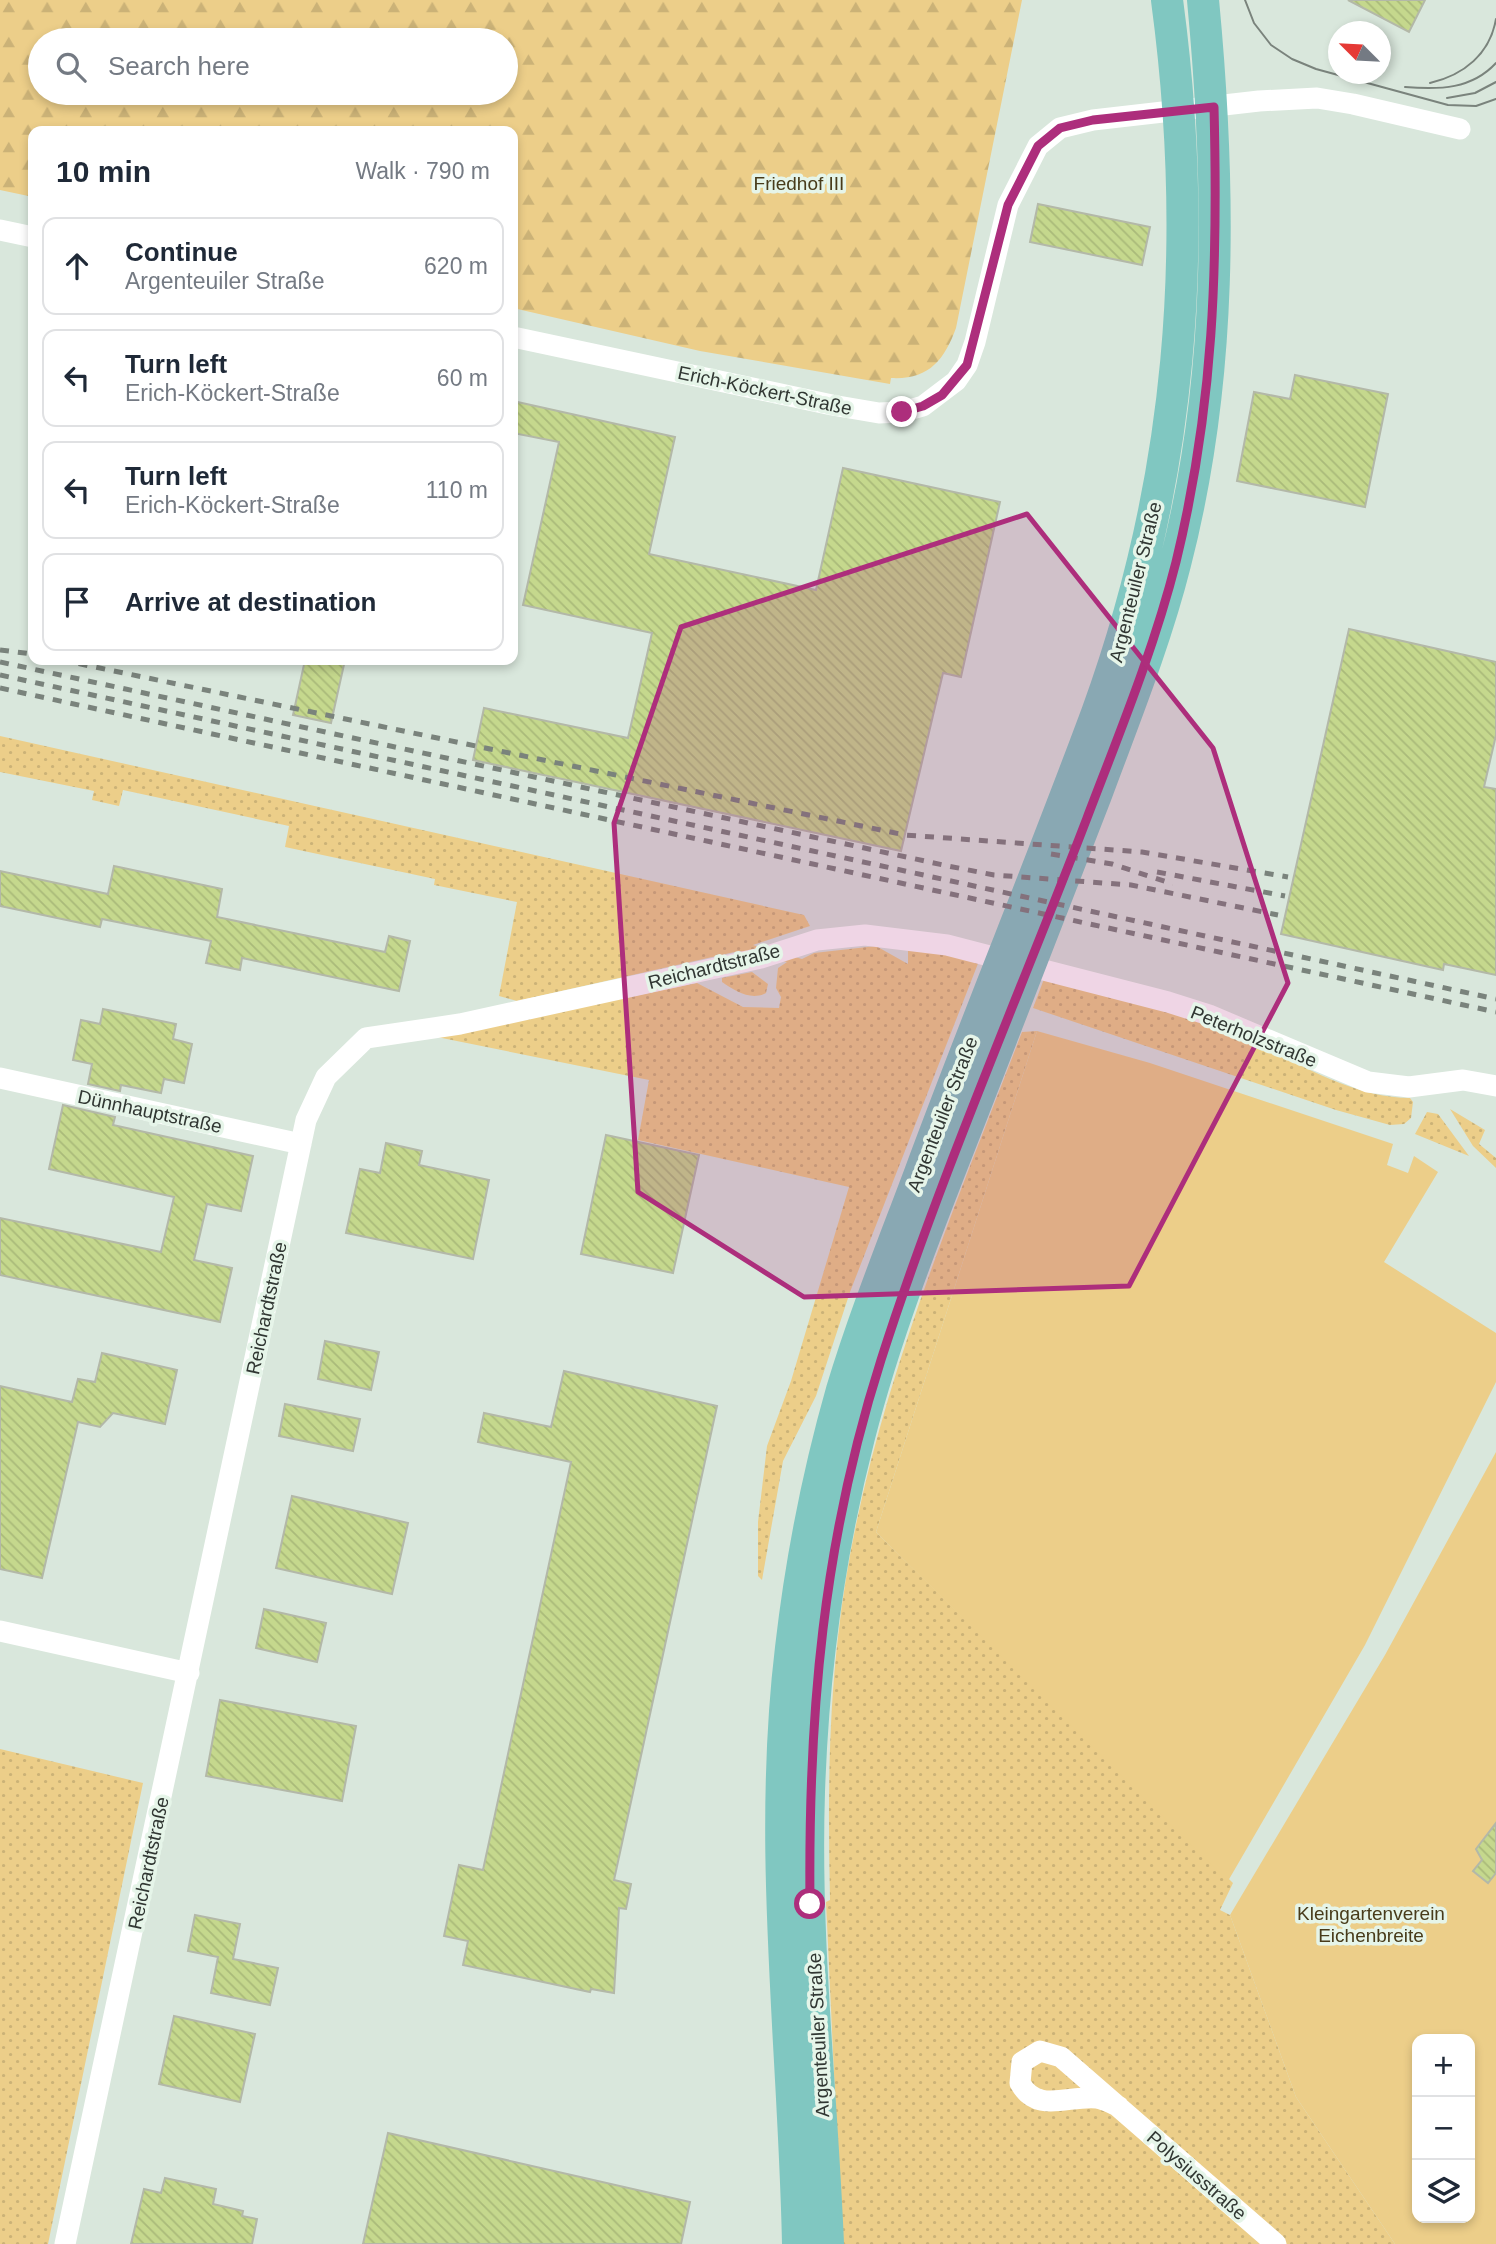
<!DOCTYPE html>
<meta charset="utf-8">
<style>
:root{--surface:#fff;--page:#f6f6f7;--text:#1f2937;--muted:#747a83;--line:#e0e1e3}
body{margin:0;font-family:Helvetica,sans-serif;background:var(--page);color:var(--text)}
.controls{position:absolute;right:21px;bottom:21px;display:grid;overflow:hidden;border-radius:14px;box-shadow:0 4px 10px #0003}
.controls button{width:63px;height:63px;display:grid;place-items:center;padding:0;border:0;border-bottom:2px solid var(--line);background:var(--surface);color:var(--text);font:35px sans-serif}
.compass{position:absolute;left:1328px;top:21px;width:63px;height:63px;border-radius:50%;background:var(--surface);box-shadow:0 4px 10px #0003;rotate:294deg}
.stop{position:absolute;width:21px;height:21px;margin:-16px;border:5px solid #ad2e7c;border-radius:50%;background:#fff}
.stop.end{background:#ad2e7c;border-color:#fff;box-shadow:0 2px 7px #0008}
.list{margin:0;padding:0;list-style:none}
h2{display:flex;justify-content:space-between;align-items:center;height:91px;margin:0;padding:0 28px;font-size:30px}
h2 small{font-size:23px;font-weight:400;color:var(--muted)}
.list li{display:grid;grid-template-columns:46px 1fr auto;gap:21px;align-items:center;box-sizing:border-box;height:98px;margin:0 14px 14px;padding:0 14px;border:2px solid var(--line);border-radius:14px}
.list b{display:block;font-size:26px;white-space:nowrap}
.list p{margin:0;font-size:23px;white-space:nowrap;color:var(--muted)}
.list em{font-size:23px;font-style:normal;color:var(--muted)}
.icon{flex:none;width:38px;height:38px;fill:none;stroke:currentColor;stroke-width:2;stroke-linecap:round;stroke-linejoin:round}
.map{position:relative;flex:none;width:1496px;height:2244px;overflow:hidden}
.search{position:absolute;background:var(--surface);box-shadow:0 4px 10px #0003;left:28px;top:28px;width:490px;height:77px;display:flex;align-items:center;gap:18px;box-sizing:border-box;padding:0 24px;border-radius:38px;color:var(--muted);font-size:26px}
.panel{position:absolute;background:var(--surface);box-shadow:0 4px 10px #0003;left:28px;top:126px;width:490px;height:539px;border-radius:14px}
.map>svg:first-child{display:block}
.grass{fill:url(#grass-dots)}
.forest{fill:url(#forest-firs);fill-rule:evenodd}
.green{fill:#ecce89;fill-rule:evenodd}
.building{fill:url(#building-back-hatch);stroke:#b3b8a8;stroke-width:2}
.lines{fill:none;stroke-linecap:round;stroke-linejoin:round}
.street{stroke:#fff;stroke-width:21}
.primary{stroke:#80c7c1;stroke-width:32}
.tram{stroke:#7a837c;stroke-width:2}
.rail{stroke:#7a837c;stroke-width:5;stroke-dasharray:9 9;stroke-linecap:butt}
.route{stroke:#ad2e7c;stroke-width:9}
.marked{fill:#ad2e7c;fill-opacity:0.2;stroke:#ad2e7c;stroke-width:5;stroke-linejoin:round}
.labels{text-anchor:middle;stroke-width:7;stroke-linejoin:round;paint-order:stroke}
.park-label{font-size:19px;fill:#483b1a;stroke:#e6f5e9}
.street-label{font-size:19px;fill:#313733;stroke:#e6f5e9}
</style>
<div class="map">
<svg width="1496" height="2244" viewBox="0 0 1496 2244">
<defs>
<pattern id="grass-dots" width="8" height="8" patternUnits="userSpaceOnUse" patternTransform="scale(1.75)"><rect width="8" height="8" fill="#ecce89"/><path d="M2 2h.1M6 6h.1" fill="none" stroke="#cbb277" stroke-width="1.8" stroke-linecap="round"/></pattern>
<pattern id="forest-firs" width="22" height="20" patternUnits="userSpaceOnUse" patternTransform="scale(1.75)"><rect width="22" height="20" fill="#ecce89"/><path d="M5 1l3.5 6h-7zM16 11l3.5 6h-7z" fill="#cbb277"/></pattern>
<pattern id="building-back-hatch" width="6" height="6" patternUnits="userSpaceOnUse" patternTransform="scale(1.75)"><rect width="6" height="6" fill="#c5d88d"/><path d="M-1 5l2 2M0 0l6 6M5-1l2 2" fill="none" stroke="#aaba7a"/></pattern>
</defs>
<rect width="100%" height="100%" fill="#d9e7dc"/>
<path class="grass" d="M 0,736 L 804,915 L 810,926 L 753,945 L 802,959 L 814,953 L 876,946 L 908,964 L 908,948 L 979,961 L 850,1292 L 816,1396 L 783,1461 L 762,1580 L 758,1576 L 758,1522 L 767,1446 L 791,1381 L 849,1187 L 638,1140 L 649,1080 L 437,1037 L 697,983 L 743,1007 L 779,1008 L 781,997 L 776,988 L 778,968 L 787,962 L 739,951 L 517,1001 L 499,996 L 517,902 L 434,885 L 435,879 L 285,847 L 289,826 L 123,790 L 119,806 L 92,800 L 94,791 L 0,772 Z
M 752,972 L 768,984 L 766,993 C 751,1001 735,991 722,982 L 722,978 Z
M 1044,979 C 1108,996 1173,1010 1235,1035 C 1290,1057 1349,1098 1410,1098 L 1413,1102 L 1411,1118 L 1404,1124 L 1390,1125 L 1336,1110 L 1033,1008 Z
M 1037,1031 L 876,1532 L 1233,1883 L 1220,1910 L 1230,1915 L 1296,2097 L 1395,2244 L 842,2244 L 826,1902 L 830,1900 C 828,1812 828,1724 838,1637 C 861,1426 947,1228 1022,1032 Z
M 1450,1109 L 1485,1130 L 1479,1144 L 1496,1158 L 1496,1168 L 1473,1146 Z
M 1427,1112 L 1438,1114 L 1469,1156 L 1415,1134 Z
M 0,1749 L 143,1783 L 48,2244 L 0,2244 Z"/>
<path class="forest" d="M 0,0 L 1022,0 L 956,328 C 944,361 928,380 891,378 L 890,384 L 700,351 L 513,308 L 513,131 L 33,131 L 33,197 L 0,190 ZM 40,40 L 506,40 L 506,93 L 40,93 Z"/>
<path class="green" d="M 1037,1031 L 1150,1063 L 1393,1144 L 1387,1165 L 1408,1173 L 1414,1156 L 1438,1172 L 1384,1262 L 1496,1333 L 1496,1382 L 1365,1645 L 1228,1881 L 876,1532 Z
M 1496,1452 L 1496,2244 L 1395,2244 L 1296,2097 L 1230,1915 L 1385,1655 ZM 1417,2039 L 1470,2039 L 1470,2218 L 1417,2218 Z"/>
<path class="building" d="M 1348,0 L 1425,0 L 1409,32 Z
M 1038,204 L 1150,227 L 1142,265 L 1030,242 Z
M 1295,375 L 1388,394 L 1365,507 L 1237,481 L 1254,392 L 1290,399 Z
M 513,401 L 675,437 L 649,554 L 816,590 L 843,468 L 1000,502 L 961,677 L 943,673 L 901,851 L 473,760 L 484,708 L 628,738 L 652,633 L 523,605 L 559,442 L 513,433 Z
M 1349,629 L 1496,662 L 1496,735 L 1484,787 L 1496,789 L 1496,975 L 1444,964 L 1443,970 L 1281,934 Z
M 305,660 L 345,660 L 331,723 L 293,715 Z
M 114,866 L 222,889 L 217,917 L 385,952 L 389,936 L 410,941 L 399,991 L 242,958 L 240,970 L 206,963 L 211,941 L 102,919 L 100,927 L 0,906 L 0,871 L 108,894 Z
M 103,1009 L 176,1024 L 173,1039 L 192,1044 L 184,1083 L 164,1079 L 161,1093 L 121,1085 L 120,1091 L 88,1084 L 92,1064 L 73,1060 L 81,1020 L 100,1024 Z
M 63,1105 L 115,1117 L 113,1125 L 253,1156 L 241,1211 L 207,1204 L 194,1260 L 232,1268 L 220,1322 L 0,1275 L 0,1218 L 161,1252 L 174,1197 L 49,1169 Z
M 606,1135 L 699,1155 L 673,1273 L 581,1254 Z
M 386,1143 L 422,1151 L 419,1165 L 489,1180 L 473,1259 L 346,1233 L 360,1169 L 380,1173 Z
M 325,1341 L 379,1352 L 371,1390 L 318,1379 Z
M 102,1353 L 177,1370 L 165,1424 L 113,1413 L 100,1427 L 78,1422 L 42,1578 L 0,1569 L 0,1386 L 72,1402 L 78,1379 L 95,1382 Z
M 564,1371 L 717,1406 L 614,1880 L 631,1884 L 626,1909 L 619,1908 L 614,1993 L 591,1989 L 590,1992 L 463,1965 L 468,1941 L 444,1936 L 459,1865 L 483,1870 L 571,1462 L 478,1442 L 484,1413 L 551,1427 Z
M 285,1404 L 360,1419 L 353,1451 L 279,1436 Z
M 292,1496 L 408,1523 L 392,1594 L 276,1568 Z
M 264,1609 L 326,1623 L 317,1662 L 256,1648 Z
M 220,1700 L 356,1726 L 342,1801 L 206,1776 Z
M 1496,1823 L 1496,1873 L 1488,1883 L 1473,1871 L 1482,1860 L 1476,1849 Z
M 195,1915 L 240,1924 L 233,1959 L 278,1968 L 270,2005 L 211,1993 L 218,1957 L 188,1951 Z
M 174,2016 L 255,2034 L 240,2102 L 159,2084 Z
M 388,2133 L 690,2202 L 681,2244 L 363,2244 Z
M 165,2178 L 216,2189 L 213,2204 L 243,2211 L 242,2216 L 257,2219 L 252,2244 L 131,2244 L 144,2189 L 161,2193 Z"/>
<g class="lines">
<path class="street" d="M 0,230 L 33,237
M 513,337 L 832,405 L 879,413 L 902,412 L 923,406 L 956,381 L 967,365 L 975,342 L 1008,205 L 1038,146 L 1060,128 L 1093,120 L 1259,101 L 1317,98 L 1353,104 L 1460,129
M 0,1078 L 301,1144
M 0,1631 L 189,1673
M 1118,2106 C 1111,2103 1104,2099 1097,2098 C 1068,2095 1037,2114 1020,2083 L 1022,2062 L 1040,2051 L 1061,2057 L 1276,2244
M 65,2244 L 306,1120 L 326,1077 L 366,1038 L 460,1024 L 761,958 L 817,940 L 865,935 L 947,945 L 1168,1002 L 1209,1015 L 1368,1082 L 1409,1087 L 1463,1080 L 1496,1086"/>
<path class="primary" d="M 798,2244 C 794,2045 767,1846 791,1648 C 801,1561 818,1474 842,1390 C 864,1317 893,1245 920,1173 C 977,1019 1040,867 1097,713 C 1182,480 1200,245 1167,0
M 828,2244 C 822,2094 804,1942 809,1792 C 813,1672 829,1553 859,1437 C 887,1328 929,1224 970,1119 C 1012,1011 1054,903 1096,795 C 1124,719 1155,643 1175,564 C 1223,379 1221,189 1203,0"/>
<path class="tram" d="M 1245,0 L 1254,23 L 1271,45 L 1292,59 L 1316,69 L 1448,105 L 1476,106 L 1496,99
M 1430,83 C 1464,75 1490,54 1496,19
M 1405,87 C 1440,90 1472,89 1496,63
M 1447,98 L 1475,93 L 1496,82"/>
<path class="rail" d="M 0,650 L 33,654
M 61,660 L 905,835 L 1142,852 L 1288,877
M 0,662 L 948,866 L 994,875 L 1131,885 L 1278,915
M 0,675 L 1496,999
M 0,688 L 1496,1012
M 1051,854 L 1112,864 L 1173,884
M 1157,872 L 1285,896"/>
</g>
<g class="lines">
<path class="route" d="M 810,1904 C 808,1714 823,1542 881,1360 C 940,1176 1018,998 1087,818 C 1119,734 1154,649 1176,562 C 1214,406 1218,266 1214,107 L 1093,120 L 1060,128 L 1038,146 L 1008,205 L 967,365 L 942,395 L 923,406 L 902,412"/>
</g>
<path class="marked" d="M 1027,514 L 1213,748 L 1288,983 L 1129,1286 L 804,1297 L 638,1192 L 614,823 L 681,627 Z"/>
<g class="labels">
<g class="park-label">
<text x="799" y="190">Friedhof III</text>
<text x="1371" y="1920">Kleingartenverein<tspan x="1371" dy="22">Eichenbreite</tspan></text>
</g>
<g class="street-label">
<text transform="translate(765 390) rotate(12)" y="7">Erich-Köckert-Straße</text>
<text transform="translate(1135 582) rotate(-76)" y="7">Argenteuiler Straße</text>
<text transform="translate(714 966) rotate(-14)" y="7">Reichardtstraße</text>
<text transform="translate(1254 1036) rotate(22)" y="7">Peterholzstraße</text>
<text transform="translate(150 1111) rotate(12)" y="7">Dünnhauptstraße</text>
<text transform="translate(942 1114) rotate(-69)" y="7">Argenteuiler Straße</text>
<text transform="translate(266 1308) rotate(-78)" y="7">Reichardtstraße</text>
<text transform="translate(148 1863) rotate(-78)" y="7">Reichardtstraße</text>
<text transform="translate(818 2035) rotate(-93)" y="7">Argenteuiler Straße</text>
<text transform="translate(1197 2175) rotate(41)" y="7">Polysiusstraße</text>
</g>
</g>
</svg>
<div class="controls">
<button>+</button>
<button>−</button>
<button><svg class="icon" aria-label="layers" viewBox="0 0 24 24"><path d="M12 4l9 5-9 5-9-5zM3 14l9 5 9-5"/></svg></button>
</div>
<svg class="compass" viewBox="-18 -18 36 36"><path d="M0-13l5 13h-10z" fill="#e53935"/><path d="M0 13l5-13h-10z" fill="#747a83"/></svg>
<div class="stop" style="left:810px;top:1904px"></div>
<div class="stop end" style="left:902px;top:412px"></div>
<div class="search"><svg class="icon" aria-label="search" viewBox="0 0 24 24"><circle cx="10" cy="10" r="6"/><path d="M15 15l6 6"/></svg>Search here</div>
<section class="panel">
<h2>10 min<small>Walk · 790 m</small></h2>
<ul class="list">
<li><svg class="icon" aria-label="ahead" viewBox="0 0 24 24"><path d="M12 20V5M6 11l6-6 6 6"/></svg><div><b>Continue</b><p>Argenteuiler Straße</p></div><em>620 m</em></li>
<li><svg class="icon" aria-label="left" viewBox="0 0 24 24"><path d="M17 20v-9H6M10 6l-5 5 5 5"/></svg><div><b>Turn left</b><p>Erich-Köckert-Straße</p></div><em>60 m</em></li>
<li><svg class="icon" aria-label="left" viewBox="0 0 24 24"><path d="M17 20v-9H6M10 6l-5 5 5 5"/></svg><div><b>Turn left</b><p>Erich-Köckert-Straße</p></div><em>110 m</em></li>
<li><svg class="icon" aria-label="arrive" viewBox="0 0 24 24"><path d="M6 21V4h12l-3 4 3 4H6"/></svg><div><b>Arrive at destination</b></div></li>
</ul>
</section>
</div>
